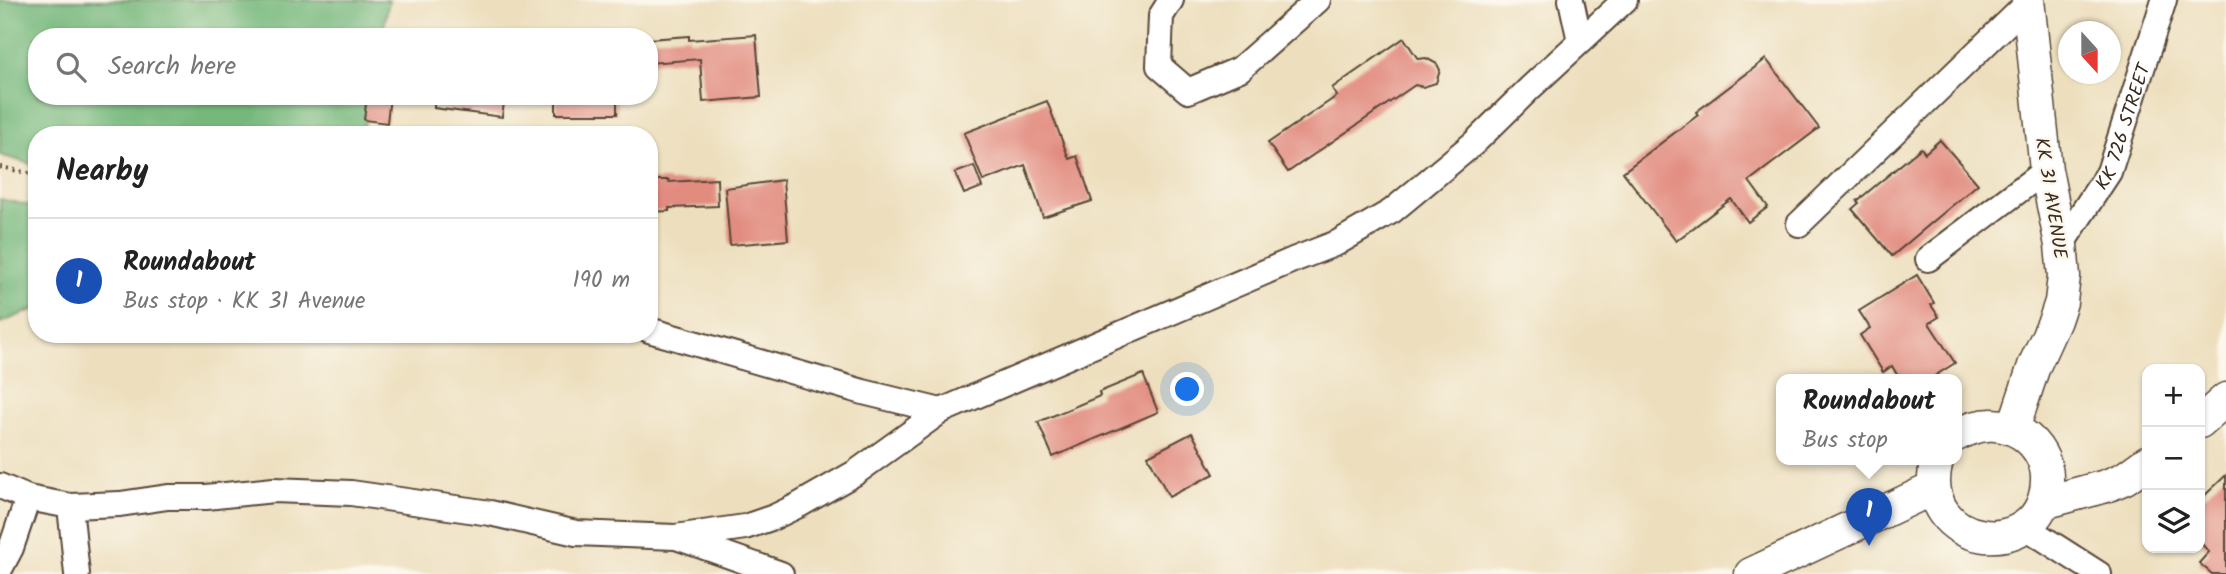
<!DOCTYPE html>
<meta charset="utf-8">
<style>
:root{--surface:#fff;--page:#f6f6f6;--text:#222;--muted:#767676;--line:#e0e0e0;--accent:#1a73e8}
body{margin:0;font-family:Kalam,sans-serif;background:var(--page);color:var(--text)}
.controls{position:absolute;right:21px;bottom:21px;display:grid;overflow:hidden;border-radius:14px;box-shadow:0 2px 5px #0004}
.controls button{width:63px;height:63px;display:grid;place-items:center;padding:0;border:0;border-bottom:2px solid var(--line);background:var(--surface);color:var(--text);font:35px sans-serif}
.compass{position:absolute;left:2058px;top:21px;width:63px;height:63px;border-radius:50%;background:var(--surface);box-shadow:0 2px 5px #0004;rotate:159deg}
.you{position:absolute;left:1188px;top:390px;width:24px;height:24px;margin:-18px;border:5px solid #fff;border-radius:50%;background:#1a73e8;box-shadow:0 0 0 10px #1a73e833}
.badge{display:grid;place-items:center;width:46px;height:46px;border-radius:50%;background:var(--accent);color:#fff;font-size:23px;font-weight:700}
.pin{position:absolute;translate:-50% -58px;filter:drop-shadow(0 2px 4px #0008)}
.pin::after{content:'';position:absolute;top:37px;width:24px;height:21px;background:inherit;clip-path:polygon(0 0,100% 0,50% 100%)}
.popup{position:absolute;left:1776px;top:374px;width:186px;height:91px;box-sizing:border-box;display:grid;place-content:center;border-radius:14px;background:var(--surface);filter:drop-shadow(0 2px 5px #0005);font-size:23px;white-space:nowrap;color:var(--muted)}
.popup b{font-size:26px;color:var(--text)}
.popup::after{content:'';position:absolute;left:50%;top:100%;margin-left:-14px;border:14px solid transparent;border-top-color:var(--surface)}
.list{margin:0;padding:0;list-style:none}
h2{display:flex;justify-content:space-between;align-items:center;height:91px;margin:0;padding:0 28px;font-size:30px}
h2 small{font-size:23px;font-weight:400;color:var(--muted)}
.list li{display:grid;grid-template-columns:46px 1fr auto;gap:21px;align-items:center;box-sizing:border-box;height:126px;padding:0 28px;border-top:2px solid var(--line)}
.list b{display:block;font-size:26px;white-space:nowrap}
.list p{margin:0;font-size:23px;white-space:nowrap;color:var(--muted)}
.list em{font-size:23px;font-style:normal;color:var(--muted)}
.icon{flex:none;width:38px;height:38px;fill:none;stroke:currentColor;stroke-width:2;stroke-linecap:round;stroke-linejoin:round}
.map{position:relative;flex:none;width:2226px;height:574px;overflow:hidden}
.search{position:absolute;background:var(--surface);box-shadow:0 2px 5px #0004;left:28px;top:28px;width:630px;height:77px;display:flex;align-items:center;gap:18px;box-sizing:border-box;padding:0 24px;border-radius:28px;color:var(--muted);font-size:26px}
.panel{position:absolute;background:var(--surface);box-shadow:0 2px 5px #0004;left:28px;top:126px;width:630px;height:217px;border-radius:28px}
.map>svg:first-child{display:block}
.forest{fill:#76b87c;stroke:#58714d;stroke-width:2}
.building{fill:#e28b7f}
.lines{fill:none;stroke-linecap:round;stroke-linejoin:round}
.minor-casing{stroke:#564536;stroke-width:28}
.major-casing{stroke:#564536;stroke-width:35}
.path{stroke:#564536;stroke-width:4.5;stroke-dasharray:2 5;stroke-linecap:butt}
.minor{stroke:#fff;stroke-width:24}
.major{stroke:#fff;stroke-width:32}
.labels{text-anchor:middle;stroke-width:5;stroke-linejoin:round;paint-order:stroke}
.street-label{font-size:19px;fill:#3b2a1e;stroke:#fbf7ec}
</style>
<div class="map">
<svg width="2226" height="574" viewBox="0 0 2226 574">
<rect width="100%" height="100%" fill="#fbf7ec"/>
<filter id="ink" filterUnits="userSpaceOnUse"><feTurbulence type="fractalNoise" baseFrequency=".0143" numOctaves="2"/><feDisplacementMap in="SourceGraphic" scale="14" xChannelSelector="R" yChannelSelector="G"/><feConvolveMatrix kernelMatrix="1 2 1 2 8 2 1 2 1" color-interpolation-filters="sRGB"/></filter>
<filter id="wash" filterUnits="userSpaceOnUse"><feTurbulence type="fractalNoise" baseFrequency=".00686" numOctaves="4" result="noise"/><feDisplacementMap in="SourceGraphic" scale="28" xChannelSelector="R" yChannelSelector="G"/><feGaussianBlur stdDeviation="1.57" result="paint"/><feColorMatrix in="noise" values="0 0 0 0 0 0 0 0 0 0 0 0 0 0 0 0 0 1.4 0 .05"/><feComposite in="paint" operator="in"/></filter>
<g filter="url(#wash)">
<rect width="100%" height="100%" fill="#eddfbe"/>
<path class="forest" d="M 0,0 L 389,0 L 382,37 L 37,37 L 37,96 L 370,96 L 362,135 L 37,135 L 37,166 L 0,155 Z
M 0,199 L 37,207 L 37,308 L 0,323 Z"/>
<g id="blocks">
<path class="building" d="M 756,35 L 761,97 L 703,102 L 700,59 L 649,63 L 649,39 L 689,36 L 689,40 Z
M 1404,38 L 1418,59 L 1426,58 L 1437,64 L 1440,70 L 1436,83 L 1423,87 L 1415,85 L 1288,172 L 1268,143 L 1337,96 L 1332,88 Z
M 1766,59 L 1819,128 L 1749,181 L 1768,207 L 1748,222 L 1731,199 L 1676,241 L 1623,172 L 1698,115 L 1696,112 Z
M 367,96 L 390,96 L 387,123 L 364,120 Z
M 434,96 L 505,96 L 502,117 L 434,108 Z
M 556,96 L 617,96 L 617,114 L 556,114 Z
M 1047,101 L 1069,159 L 1077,156 L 1092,201 L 1043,217 L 1025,165 L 983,181 L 964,133 Z
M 1940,140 L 1978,184 L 1892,256 L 1852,209 L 1859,203 L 1857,201 L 1921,148 L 1925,153 Z
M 974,166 L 982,187 L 964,194 L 955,173 Z
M 717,179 L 718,206 L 669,208 L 669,211 L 649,212 L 649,180 L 669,180 L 669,182 Z
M 783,180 L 788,240 L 730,245 L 725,188 Z
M 1917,275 L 1934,303 L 1931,305 L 1939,317 L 1929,323 L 1955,363 L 1928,380 L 1900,380 L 1892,366 L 1883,372 L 1860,335 L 1870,328 L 1859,311 Z
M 1143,374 L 1158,412 L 1053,457 L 1038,422 L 1100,396 L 1099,392 Z
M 1192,433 L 1214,474 L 1169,497 L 1148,456 Z
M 2226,475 L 2226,574 L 2212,574 L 2199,563 L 2209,552 L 2200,542 L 2200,500 Z"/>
</g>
</g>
<g filter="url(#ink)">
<use href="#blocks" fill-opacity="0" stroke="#564536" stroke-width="2"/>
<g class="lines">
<g class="minor-casing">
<g id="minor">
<path d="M 1171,0 L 1161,16 L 1159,66 L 1188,91 L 1240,69 L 1318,0"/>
<path d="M 1571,0 L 1580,41"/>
<path d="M 1799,224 L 2028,3"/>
<path id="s1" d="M 2061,245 L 2109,172 L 2164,0"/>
<path d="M 1928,259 L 2046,170"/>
<path d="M 649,330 L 863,392 L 941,411"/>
<path d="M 0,486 L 28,498 L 70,506 L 120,504 L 168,497 L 206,497 L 274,490 L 351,493 L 490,513 L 576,533 L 675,537 L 745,527 L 774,517 L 799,505 L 855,473 L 941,411 L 1293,260 L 1337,243 L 1392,211 L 1474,143 L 1530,88 L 1625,0"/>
<path d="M 70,506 L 77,574"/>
<path d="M 2024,526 L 2099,574"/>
<path d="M 679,538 L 781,574"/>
<path d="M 0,569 L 11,548 L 28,498"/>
</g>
</g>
<g class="major-casing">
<path id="major" d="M 2200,422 L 2226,399
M 2013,429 L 2034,366 L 2055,320 L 2061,302 L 2064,276 L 2061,245 L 2046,170 L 2028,0
M 1937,460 C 1913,549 2045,566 2047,480 C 2048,462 2037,444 2022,434 C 2000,420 1979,423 1956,435
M 2043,503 L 2106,486 L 2125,478 L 2147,462
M 1751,574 L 1934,488"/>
</g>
<path class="path" d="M 0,167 L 37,175"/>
<use href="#minor" class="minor"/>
<use href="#major" class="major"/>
</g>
</g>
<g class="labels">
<g class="street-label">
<text dy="7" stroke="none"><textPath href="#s1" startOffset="135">KK 726 STREET</textPath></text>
<text transform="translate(2052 198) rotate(81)" y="7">KK 31 AVENUE</text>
</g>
</g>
</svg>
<div class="controls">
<button>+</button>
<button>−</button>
<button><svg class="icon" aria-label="layers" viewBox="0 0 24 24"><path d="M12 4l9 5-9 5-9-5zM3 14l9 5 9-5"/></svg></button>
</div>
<svg class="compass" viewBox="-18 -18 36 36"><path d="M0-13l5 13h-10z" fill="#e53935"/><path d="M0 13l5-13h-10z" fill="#767676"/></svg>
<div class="you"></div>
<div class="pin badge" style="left:1869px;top:546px;background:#1a4fb4">1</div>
<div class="popup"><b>Roundabout</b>Bus stop</div>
<div class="search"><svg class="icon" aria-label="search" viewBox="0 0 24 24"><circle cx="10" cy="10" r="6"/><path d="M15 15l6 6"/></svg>Search here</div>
<section class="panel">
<h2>Nearby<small></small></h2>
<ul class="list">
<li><span class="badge" style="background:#1a4fb4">1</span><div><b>Roundabout</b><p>Bus stop · KK 31 Avenue</p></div><em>190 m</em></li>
</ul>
</section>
</div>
